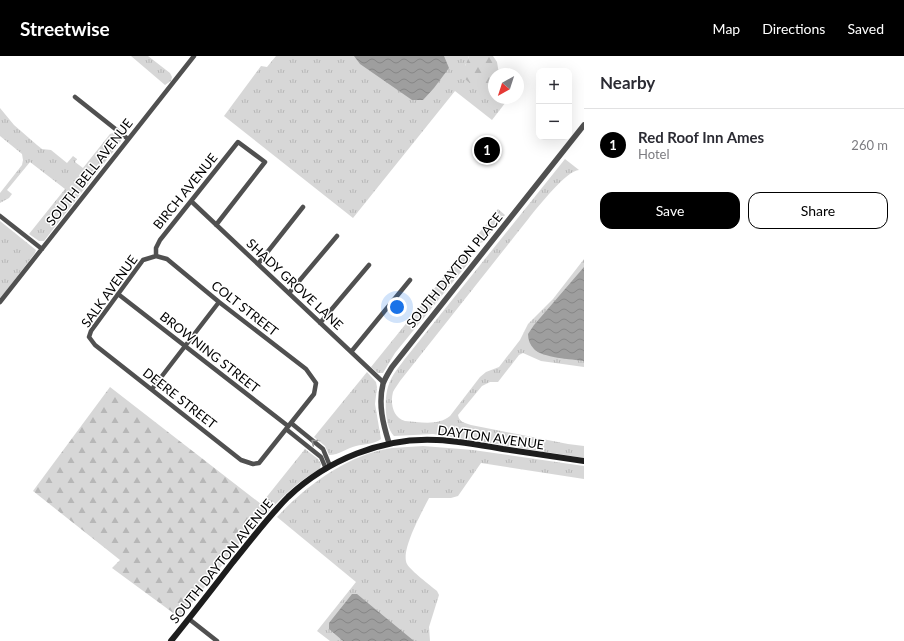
<!DOCTYPE html>
<meta charset="utf-8">
<style>
:root{--surface:#fff;--page:#f2f2f3;--text:#2b2b33;--muted:#7c7c81;--line:#e1e1e2;--accent:#000}
body{margin:0;font-family:Lato,sans-serif;background:var(--page);color:var(--text)}
.controls{position:absolute;right:12px;top:12px;display:grid;overflow:hidden;border-radius:8px;box-shadow:0 4px 16px #0002}
.controls button{width:36px;height:36px;display:grid;place-items:center;padding:0;border:0;border-bottom:1px solid var(--line);background:var(--surface);color:var(--text);font:20px sans-serif}
.compass{position:absolute;left:488px;top:12px;width:36px;height:36px;border-radius:50%;background:var(--surface);box-shadow:0 4px 16px #0002;rotate:219deg}
.you{position:absolute;left:397px;top:251px;width:14px;height:14px;margin:-10px;border:3px solid #fff;border-radius:50%;background:#1a73e8;box-shadow:0 0 0 6px #1a73e833}
.badge{display:grid;place-items:center;width:26px;height:26px;border-radius:50%;background:var(--accent);color:#fff;font-size:13px;font-weight:700}
.pin{position:absolute;translate:-50% -50%;border:2px solid #fff;box-shadow:0 1px 4px #0006}
.list{margin:0;padding:0;list-style:none}
h2{display:flex;justify-content:space-between;align-items:center;height:52px;margin:0;padding:0 16px;font-size:17px}
h2 small{font-size:13px;font-weight:400;color:var(--muted)}
.list li{display:grid;grid-template-columns:26px 1fr auto;gap:12px;align-items:center;box-sizing:border-box;height:72px;padding:0 16px;border-top:1px solid var(--line)}
.list b{display:block;font-size:15px;white-space:nowrap}
.list p{margin:0;font-size:13px;white-space:nowrap;color:var(--muted)}
.list em{font-size:13px;font-style:normal;color:var(--muted)}
.actions{display:flex;gap:8px;padding:12px 16px}
.actions a{flex:1;padding:9px 0;border:1px solid var(--accent);border-radius:12px;text-align:center;font-size:14px;color:var(--accent)}
.actions .main{background:var(--accent);color:#fff}
.map{position:relative;flex:none;width:584px;height:585px;overflow:hidden}
header{display:flex;align-items:center;gap:24px;box-sizing:border-box;height:56px;padding:0 20px;background:var(--accent);color:#fff}
header strong{font-size:19px}
nav{display:flex;gap:22px;margin-inline-start:auto;font-size:14px}
main{display:flex}
aside{flex:1;background:var(--surface)}
.map>svg:first-child{display:block}
.grass{fill:url(#grass-tufts)}
.forest{fill:url(#forest-firs)}
.water{fill:url(#water-waves)}
.lines{fill:none;stroke-linecap:round;stroke-linejoin:round}
.minor{stroke:#505050;stroke-width:4.5}
.tertiary{stroke:#505050;stroke-width:5.5}
.secondary{stroke:#1d1d1d;stroke-width:6}
.oneway{stroke:#969696}
.labels{text-anchor:middle;stroke-width:3;stroke-linejoin:round;paint-order:stroke}
.street-label{font-size:13px;fill:#000;stroke:#fff}
</style>
<header>
<strong>Streetwise</strong>
<nav><a>Map</a><a>Directions</a><a>Saved</a></nav>
</header>
<main>
<div class="map">
<svg width="584" height="585" viewBox="0 0 584 585">
<defs>
<pattern id="grass-tufts" width="24" height="20" patternUnits="userSpaceOnUse"><rect width="24" height="20" fill="#d7d7d7"/><path d="M3 7l-1-3M5 7V3M7 7l1-3M15 17l-1-3M17 17v-4M19 17l1-3" fill="none" stroke="#b7b7b7"/></pattern>
<pattern id="forest-firs" width="22" height="20" patternUnits="userSpaceOnUse"><rect width="22" height="20" fill="#d7d7d7"/><path d="M5 1l3.5 6h-7zM16 11l3.5 6h-7z" fill="#b7b7b7"/></pattern>
<pattern id="water-waves" width="16" height="10" patternUnits="userSpaceOnUse"><rect width="16" height="10" fill="#9e9e9e"/><path d="M0 5q4-4 8 0t8 0" fill="none" stroke="#868686"/></pattern>
</defs>
<rect width="100%" height="100%" fill="#fff"/>
<path class="grass" d="M 131,0 L 148,0 L 170,17 L 172,21 L 171,25 L 165,29 Z
M 276,0 L 469,0 L 465,10 L 490,30 L 494,27 L 494,42 L 509,42 L 492,64 L 455,35 L 353,162 L 224,60 L 261,10 L 267,11 Z
M 0,52 L 14,69 L 37,89 L 42,93 L 51,94 L 67,107 L 73,100 L 77,103 L 75,106 L 83,112 L 110,78 L 113,77 L 120,82 L 121,85 L 119,88 L 44,185 L 39,185 L 29,178 L 65,133 L 30,106 L 7,134 L 12,138 L 9,142 L 0,147 L 0,137 L 22,109 L 23,104 L 22,98 L 0,80 Z
M 565,103 L 579,114 C 567,114 537,152 529,162 L 400,325 C 398,328 395,332 393,336 C 390,347 393,362 405,365 C 420,366 438,370 450,360 L 480,321 L 486,316 L 499,311 L 520,284 L 528,268 L 553,243 L 584,203 L 584,311 L 541,305 L 523,297 L 519,299 L 498,326 L 490,326 L 482,330 L 458,359 C 459,366 465,367 471,369 L 568,388 L 584,390 L 584,402 L 433,378 L 394,380 C 384,370 384,340 389,328 C 392,319 399,311 404,304 Z
M 498,153 L 505,159 L 483,186 L 477,188 L 472,186 Z
M 0,165 L 36,194 L 35,197 L 0,243 Z
M 467,192 L 471,198 L 470,205 L 395,297 L 383,317 L 378,317 L 371,311 Z
M 367,316 L 376,326 L 377,331 L 375,348 L 381,383 C 374,388 365,388 356,390 C 347,392 339,399 329,399 L 325,390 L 314,381 Z
M 423,390 L 473,394 L 584,410 L 584,423 L 481,407 L 458,440 L 451,442 L 429,442 C 422,456 400,495 407,508 C 411,515 430,529 437,535 L 439,539 L 429,571 L 430,585 L 330,585 L 317,575 L 356,526 L 277,461 C 307,429 347,399 392,392 C 402,391 413,391 423,390 Z
M 305,393 L 318,403 L 321,408 L 320,413 C 291,428 270,455 247,478 L 261,448 Z"/>
<path class="forest" d="M 469,0 L 493,0 L 497,6 L 499,18 L 494,18 L 494,27 L 490,30 L 474,31 L 464,22 L 465,10 Z
M 110,331 L 261,448 L 247,478 L 180,562 L 112,512 L 120,504 L 33,435 Z"/>
<path class="water" d="M 354,0 L 444,0 L 449,12 L 434,32 L 423,44 L 412,44 L 360,8 Z
M 584,211 L 584,305 C 572,303 542,302 534,293 C 530,289 528,284 528,278 L 534,269 Z
M 352,538 L 357,538 L 414,585 L 343,585 L 329,573 L 329,567 Z"/>
<g class="lines">
<path class="minor" d="M 75,41 L 128,83
M 191,145 L 383,326
M 0,160 L 42,193
M 156,200 L 167,203 L 219,246 L 306,313 L 316,327 L 314,338 L 259,407 L 253,408 L 241,404 L 95,289 L 89,281 L 91,275 L 143,204 Z
M 156,200 L 156,192 L 160,184 L 238,86 L 265,106 L 216,169
M 258,208 L 303,151
M 289,237 L 337,180
M 118,238 L 288,370
M 0,246 L 194,0
M 320,267 L 369,209
M 351,296 L 410,224
M 152,333 L 219,246
M 291,367 L 323,393 L 330,410
M 286,373 L 321,401 L 326,413
M 189,563 L 217,585"/>
<path class="tertiary" d="M 389,387 C 383,368 378,348 383,328 C 385,322 389,316 392,311 L 584,69"/>
<path class="secondary" d="M 171,585 C 192,559 213,532 233,506 C 251,484 268,461 288,441 C 327,404 383,381 437,384 C 459,385 481,389 503,393 C 530,397 557,401 584,405"/>
</g>
<defs><path id="oneway-chevron" d="M-2-3.5L2.5 0L-2 3.5" fill="none" stroke-width="1.6" stroke-linecap="round" stroke-linejoin="round"/></defs>
<use class="oneway" href="#oneway-chevron" transform="translate(314 386) rotate(-141)"/>
<g class="labels">
<g class="street-label">
<text transform="translate(89 116) rotate(-52)" y="5">SOUTH BELL AVENUE</text>
<text transform="translate(185 135) rotate(-51)" y="5">BIRCH AVENUE</text>
<text transform="translate(454 214) rotate(-51)" y="5">SOUTH DAYTON PLACE</text>
<text transform="translate(295 228) rotate(43)" y="5">SHADY GROVE LANE</text>
<text transform="translate(109 235) rotate(-54)" y="5">SALK AVENUE</text>
<text transform="translate(245 252) rotate(38)" y="5">COLT STREET</text>
<text transform="translate(210 296) rotate(38)" y="5">BROWNING STREET</text>
<text transform="translate(180 342) rotate(38)" y="5">DEERE STREET</text>
<text transform="translate(491 381) rotate(8)" y="5">DAYTON AVENUE</text>
<text transform="translate(221 505) rotate(-51)" y="5">SOUTH DAYTON AVENUE</text>
</g>
</g>
</svg>
<div class="controls">
<button>+</button>
<button>−</button>
</div>
<svg class="compass" viewBox="-18 -18 36 36"><path d="M0-13l5 13h-10z" fill="#e53935"/><path d="M0 13l5-13h-10z" fill="#7c7c81"/></svg>
<div class="you"></div>
<div class="pin badge" style="left:487px;top:94px">1</div>
</div>
<aside>
<h2>Nearby<small></small></h2>
<ul class="list">
<li><span class="badge">1</span><div><b>Red Roof Inn Ames</b><p>Hotel</p></div><em>260 m</em></li>
</ul>
<div class="actions"><a class="main">Save</a><a>Share</a></div>
</aside>
</main>
